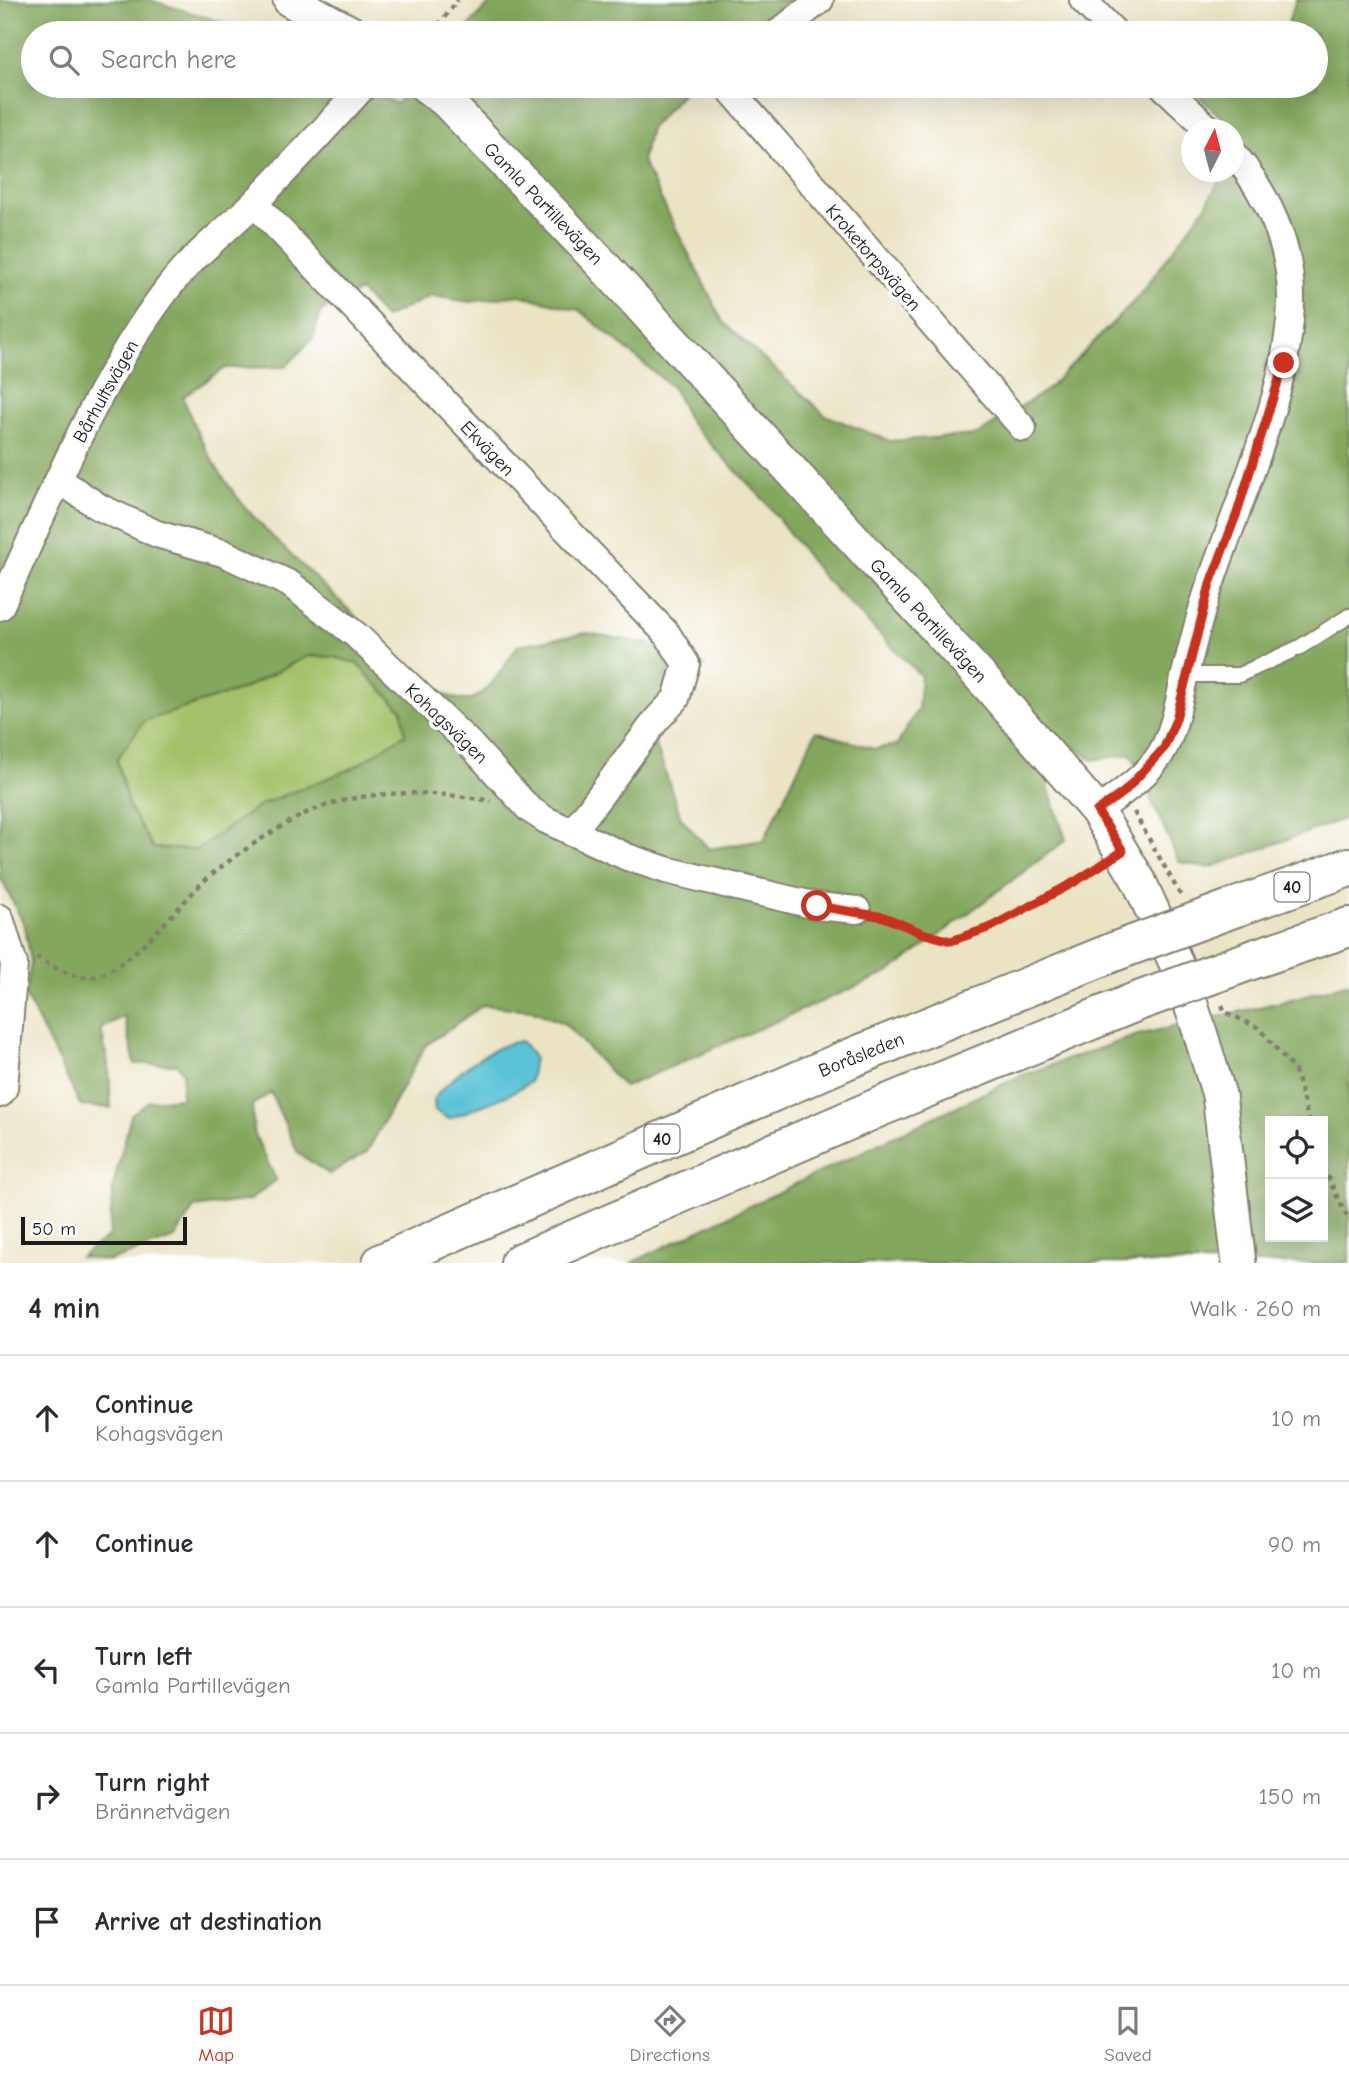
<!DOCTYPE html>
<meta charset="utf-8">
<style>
:root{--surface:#fff;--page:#f2f2f3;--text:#2b2b33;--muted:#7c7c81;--line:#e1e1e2;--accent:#c8321e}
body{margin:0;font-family:"Comic Neue",sans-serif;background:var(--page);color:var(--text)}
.controls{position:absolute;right:21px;bottom:21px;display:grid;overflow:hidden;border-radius:0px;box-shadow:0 7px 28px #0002}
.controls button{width:63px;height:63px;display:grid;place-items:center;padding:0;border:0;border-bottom:2px solid var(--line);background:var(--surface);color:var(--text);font:35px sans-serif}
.compass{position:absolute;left:1181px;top:119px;width:63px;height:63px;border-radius:50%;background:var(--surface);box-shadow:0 7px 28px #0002;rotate:6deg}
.scale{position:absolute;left:21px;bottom:18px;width:166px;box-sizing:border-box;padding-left:7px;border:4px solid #1c1c1c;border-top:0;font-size:19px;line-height:24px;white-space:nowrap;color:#1c1c1c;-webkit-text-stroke:5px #fff;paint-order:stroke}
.stop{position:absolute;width:21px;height:21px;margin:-16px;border:5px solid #c8321e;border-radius:50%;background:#fff}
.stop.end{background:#c8321e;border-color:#fff;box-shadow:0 2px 7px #0008}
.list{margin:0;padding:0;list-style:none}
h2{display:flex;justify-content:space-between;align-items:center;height:91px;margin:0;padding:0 28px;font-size:30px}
h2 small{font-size:23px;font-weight:400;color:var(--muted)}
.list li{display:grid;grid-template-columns:46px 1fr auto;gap:21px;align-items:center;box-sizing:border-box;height:126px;padding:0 28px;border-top:2px solid var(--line)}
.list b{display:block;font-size:26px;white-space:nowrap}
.list p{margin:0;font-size:23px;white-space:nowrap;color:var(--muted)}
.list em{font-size:23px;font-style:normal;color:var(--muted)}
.icon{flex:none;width:38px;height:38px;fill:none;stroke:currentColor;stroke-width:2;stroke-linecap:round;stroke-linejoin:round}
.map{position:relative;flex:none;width:1349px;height:1263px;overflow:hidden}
.search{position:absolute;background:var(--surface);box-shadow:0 7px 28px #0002;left:21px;right:21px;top:21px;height:77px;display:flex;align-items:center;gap:18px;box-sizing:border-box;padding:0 24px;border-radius:38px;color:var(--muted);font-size:26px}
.sheet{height:721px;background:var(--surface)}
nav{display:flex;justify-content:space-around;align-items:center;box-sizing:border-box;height:98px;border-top:2px solid var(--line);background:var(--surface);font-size:19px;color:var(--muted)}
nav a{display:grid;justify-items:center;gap:4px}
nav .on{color:var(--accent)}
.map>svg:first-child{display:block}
.green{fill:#a4c169;stroke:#606e42;stroke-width:2}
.forest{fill:#83a75d;stroke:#50623c;stroke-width:2;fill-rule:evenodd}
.water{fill:#5ac3d6;stroke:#3b7079;stroke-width:2}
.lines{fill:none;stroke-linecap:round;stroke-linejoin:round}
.service-casing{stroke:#838070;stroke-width:18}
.minor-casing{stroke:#838070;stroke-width:30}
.tertiary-casing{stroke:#838070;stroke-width:37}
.motorway-casing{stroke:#838070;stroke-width:42}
.path{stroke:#838070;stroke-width:4.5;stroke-dasharray:5 5;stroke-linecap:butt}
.service{stroke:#fff;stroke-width:14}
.minor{stroke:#fff;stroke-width:26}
.tertiary{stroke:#fff;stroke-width:33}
.motorway{stroke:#fff;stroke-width:38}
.motorway-bridge-casing{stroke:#838070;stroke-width:42;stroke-linecap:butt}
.motorway-bridge{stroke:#fff;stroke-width:38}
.route{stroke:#c8321e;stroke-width:9}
.labels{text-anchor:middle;stroke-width:7;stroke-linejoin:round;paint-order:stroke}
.shield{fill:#fff;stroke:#606060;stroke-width:2}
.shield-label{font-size:18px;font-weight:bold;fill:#1c1c1c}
.street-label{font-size:19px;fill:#1c1c1c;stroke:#fff}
</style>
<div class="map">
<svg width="1349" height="1263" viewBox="0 0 1349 1263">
<rect width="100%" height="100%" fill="#fff"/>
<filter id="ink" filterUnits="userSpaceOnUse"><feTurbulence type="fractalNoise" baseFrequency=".0143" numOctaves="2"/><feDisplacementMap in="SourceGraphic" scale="14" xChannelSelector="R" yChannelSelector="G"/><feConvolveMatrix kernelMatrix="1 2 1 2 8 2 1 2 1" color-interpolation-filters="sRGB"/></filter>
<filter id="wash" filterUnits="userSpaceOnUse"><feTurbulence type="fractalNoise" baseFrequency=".00686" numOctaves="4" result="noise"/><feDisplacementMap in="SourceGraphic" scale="28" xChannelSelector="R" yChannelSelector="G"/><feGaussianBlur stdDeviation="1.57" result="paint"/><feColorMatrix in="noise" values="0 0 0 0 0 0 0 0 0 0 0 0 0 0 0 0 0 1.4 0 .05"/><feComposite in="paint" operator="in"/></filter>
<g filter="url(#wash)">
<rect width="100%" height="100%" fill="#eae4c5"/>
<path class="green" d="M 307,656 L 334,657 L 356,663 L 402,710 L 406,734 L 351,769 L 262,804 L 196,850 L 153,848 L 128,805 L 117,759 L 143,721 L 243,689 Z"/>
<path class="forest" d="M 0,0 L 150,0 L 257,33 L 33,33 L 33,86 L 361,86 L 396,104 L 413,86 L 689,86 L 650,129 L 642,161 L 723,322 L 825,415 L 890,441 L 977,435 L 1048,389 L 1137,298 L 1205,207 L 1224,172 L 1234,172 L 1234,154 L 1242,137 L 1188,86 L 1316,86 L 1316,33 L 1279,33 L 1286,28 L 1296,0 L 1349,0 L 1349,817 L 1209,868 L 1179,862 L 1131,754 L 1092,760 L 1073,746 L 1048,787 L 1066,840 L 890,972 L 624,1087 L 565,1024 L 531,1010 L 483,1005 L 425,1046 L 367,1152 L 329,1174 L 298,1153 L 271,1093 L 252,1105 L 254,1133 L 276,1180 L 250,1200 L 194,1208 L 175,1238 L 110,1261 L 80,1257 L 109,1236 L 113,1186 L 131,1115 L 149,1101 L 181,1098 L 183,1073 L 177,1064 L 135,1064 L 124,1016 L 101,1029 L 109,1069 L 111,1108 L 81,1106 L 25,995 L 31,963 L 25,926 L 0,877 ZM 360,291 L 385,318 L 431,296 L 470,302 L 519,295 L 579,310 L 673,388 L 690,423 L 764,500 L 823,577 L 921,676 L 918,709 L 897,745 L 874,749 L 816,731 L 764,840 L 709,849 L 681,818 L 650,728 L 705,666 L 649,644 L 587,633 L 518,645 C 507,660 488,699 466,700 C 453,700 440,692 428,688 C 401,662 375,635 348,609 C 274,537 219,498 183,397 L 225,368 L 286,367 L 313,338 L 321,311 ZM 307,656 L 334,657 L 356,663 L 402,710 L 405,734 L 351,769 L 262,804 L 196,850 L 153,848 L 128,805 L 117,759 L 144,721 L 243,689 Z
M 493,0 L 791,0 L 748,33 L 462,33 Z
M 1349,983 L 1349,1263 L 631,1263 L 1020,1076 L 1138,1035 L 1281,1002 ZM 1270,1121 L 1323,1121 L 1323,1237 L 1270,1237 Z"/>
<path class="water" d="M 521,1041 L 534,1057 L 530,1082 L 508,1095 L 449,1119 L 435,1111 L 434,1098 C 456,1073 488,1046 521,1041 Z"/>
</g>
<g filter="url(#ink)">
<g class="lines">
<g class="service-casing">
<path id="service" d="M 1185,675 L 1239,675 L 1300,647 L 1349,616"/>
</g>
<g class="minor-casing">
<path id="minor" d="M 1083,0 L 1115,33
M 778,33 L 820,0
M 727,86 L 1023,428
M 1163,86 L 1210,130
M 254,203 L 667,634 L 686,664 L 676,699 L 657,719 L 572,833
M 59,480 L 99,507 L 157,534 L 223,553 L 290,584 L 356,635 L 470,744 L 529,809 L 546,820 L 627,857 L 666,870 L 817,906 L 857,910
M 0,607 C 51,498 95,384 168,288 C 193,255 226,231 255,202 C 293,164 328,125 364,86
M 1097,811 C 1120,794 1153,772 1165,746 C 1176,723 1179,699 1185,674 C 1193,644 1200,612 1211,582 C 1239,499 1291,386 1291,298 C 1291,245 1267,194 1234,154
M 0,918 L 14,964 L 4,1088 L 0,1094"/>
</g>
<g class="tertiary-casing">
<path id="tertiary" d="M 290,0 L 351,33
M 426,86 L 446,101 L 599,261 L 988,685 L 1097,811 L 1139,881 L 1180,972 L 1199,1029 L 1219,1095 L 1239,1263"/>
</g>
<g class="motorway-casing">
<path id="motorway" d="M 1236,907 L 1349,867
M 1257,958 L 1349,927
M 382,1263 L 846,1060 L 1116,951
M 520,1263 L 875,1109 L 1133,1003"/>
</g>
<path class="path" d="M 432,33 L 458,0
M 1134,812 L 1181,896
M 879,916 L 951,941 L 991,927 L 1099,866
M 36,957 C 51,966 74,979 91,977 C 127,973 178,906 204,881 C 224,862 290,818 316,809 C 372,788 433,791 491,801
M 1222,1005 L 1225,1012 L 1259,1028 L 1295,1071 L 1309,1121
M 1323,1167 L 1349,1221"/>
<use href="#service" class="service"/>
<use href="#minor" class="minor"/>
<use href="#tertiary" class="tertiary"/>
<use href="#motorway" class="motorway"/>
<g class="motorway-bridge-casing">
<path id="motorway-bridge" d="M 1116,951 L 1236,907
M 1133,1003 L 1257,958"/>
</g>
<use href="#motorway-bridge" class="motorway-bridge"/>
</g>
</g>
<g class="lines" filter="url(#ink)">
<path class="route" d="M 817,906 L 884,917 L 922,933 L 951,941 L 991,927 L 1073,883 L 1123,851 L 1097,811 L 1124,792 L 1164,748 L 1176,719 L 1210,584 L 1237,513 L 1284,363"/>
</g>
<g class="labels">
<g class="shield">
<rect x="1274.5" y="872.5" width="35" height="29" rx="5"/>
<rect x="644.5" y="1124.5" width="35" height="29" rx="5"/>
</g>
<g class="shield-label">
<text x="1292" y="893">40</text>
<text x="662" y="1145">40</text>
</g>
<g class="street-label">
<text transform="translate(544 203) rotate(46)" y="7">Gamla Partillevägen</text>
<text transform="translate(874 257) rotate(49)" y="7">Kroketorpsvägen</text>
<text transform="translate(105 391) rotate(-61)" y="7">Bårhultsvägen</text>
<text transform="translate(488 448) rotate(46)" y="7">Ekvägen</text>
<text transform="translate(929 620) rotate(47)" y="7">Gamla Partillevägen</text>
<text transform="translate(447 723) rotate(44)" y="7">Kohagsvägen</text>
<text transform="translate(861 1054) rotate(-22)" y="7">Boråsleden</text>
</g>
</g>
</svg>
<div class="controls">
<button><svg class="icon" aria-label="locate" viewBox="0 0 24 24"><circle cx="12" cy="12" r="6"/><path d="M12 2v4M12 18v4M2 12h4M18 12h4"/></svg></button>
<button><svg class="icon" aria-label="layers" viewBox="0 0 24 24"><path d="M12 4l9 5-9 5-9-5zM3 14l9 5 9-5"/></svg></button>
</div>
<svg class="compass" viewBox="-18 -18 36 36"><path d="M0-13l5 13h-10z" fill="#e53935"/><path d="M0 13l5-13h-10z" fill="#7c7c81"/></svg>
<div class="scale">50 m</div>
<div class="stop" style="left:817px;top:906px"></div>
<div class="stop end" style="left:1284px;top:363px"></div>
<div class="search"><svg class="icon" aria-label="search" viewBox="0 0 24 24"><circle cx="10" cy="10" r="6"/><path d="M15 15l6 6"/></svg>Search here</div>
</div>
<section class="sheet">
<h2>4 min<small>Walk · 260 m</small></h2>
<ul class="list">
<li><svg class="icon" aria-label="ahead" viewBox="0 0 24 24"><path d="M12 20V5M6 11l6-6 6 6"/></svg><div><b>Continue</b><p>Kohagsvägen</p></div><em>10 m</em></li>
<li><svg class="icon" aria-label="ahead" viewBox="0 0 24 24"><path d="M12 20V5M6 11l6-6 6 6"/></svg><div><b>Continue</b></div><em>90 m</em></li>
<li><svg class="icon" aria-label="left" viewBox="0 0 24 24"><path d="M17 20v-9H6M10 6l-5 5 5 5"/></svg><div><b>Turn left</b><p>Gamla Partillevägen</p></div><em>10 m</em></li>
<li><svg class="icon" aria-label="right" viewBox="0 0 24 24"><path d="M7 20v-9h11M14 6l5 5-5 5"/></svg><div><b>Turn right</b><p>Brännetvägen</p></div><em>150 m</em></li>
<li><svg class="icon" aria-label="arrive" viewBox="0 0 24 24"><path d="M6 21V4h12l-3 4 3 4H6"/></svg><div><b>Arrive at destination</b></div></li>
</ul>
</section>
<nav>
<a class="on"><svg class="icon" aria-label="map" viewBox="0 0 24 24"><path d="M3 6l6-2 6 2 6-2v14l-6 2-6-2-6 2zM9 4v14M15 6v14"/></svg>Map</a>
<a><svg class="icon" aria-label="directions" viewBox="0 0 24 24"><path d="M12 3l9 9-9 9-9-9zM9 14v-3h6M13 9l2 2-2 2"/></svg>Directions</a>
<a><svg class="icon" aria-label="saved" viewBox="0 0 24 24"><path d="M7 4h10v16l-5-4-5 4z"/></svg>Saved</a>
</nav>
